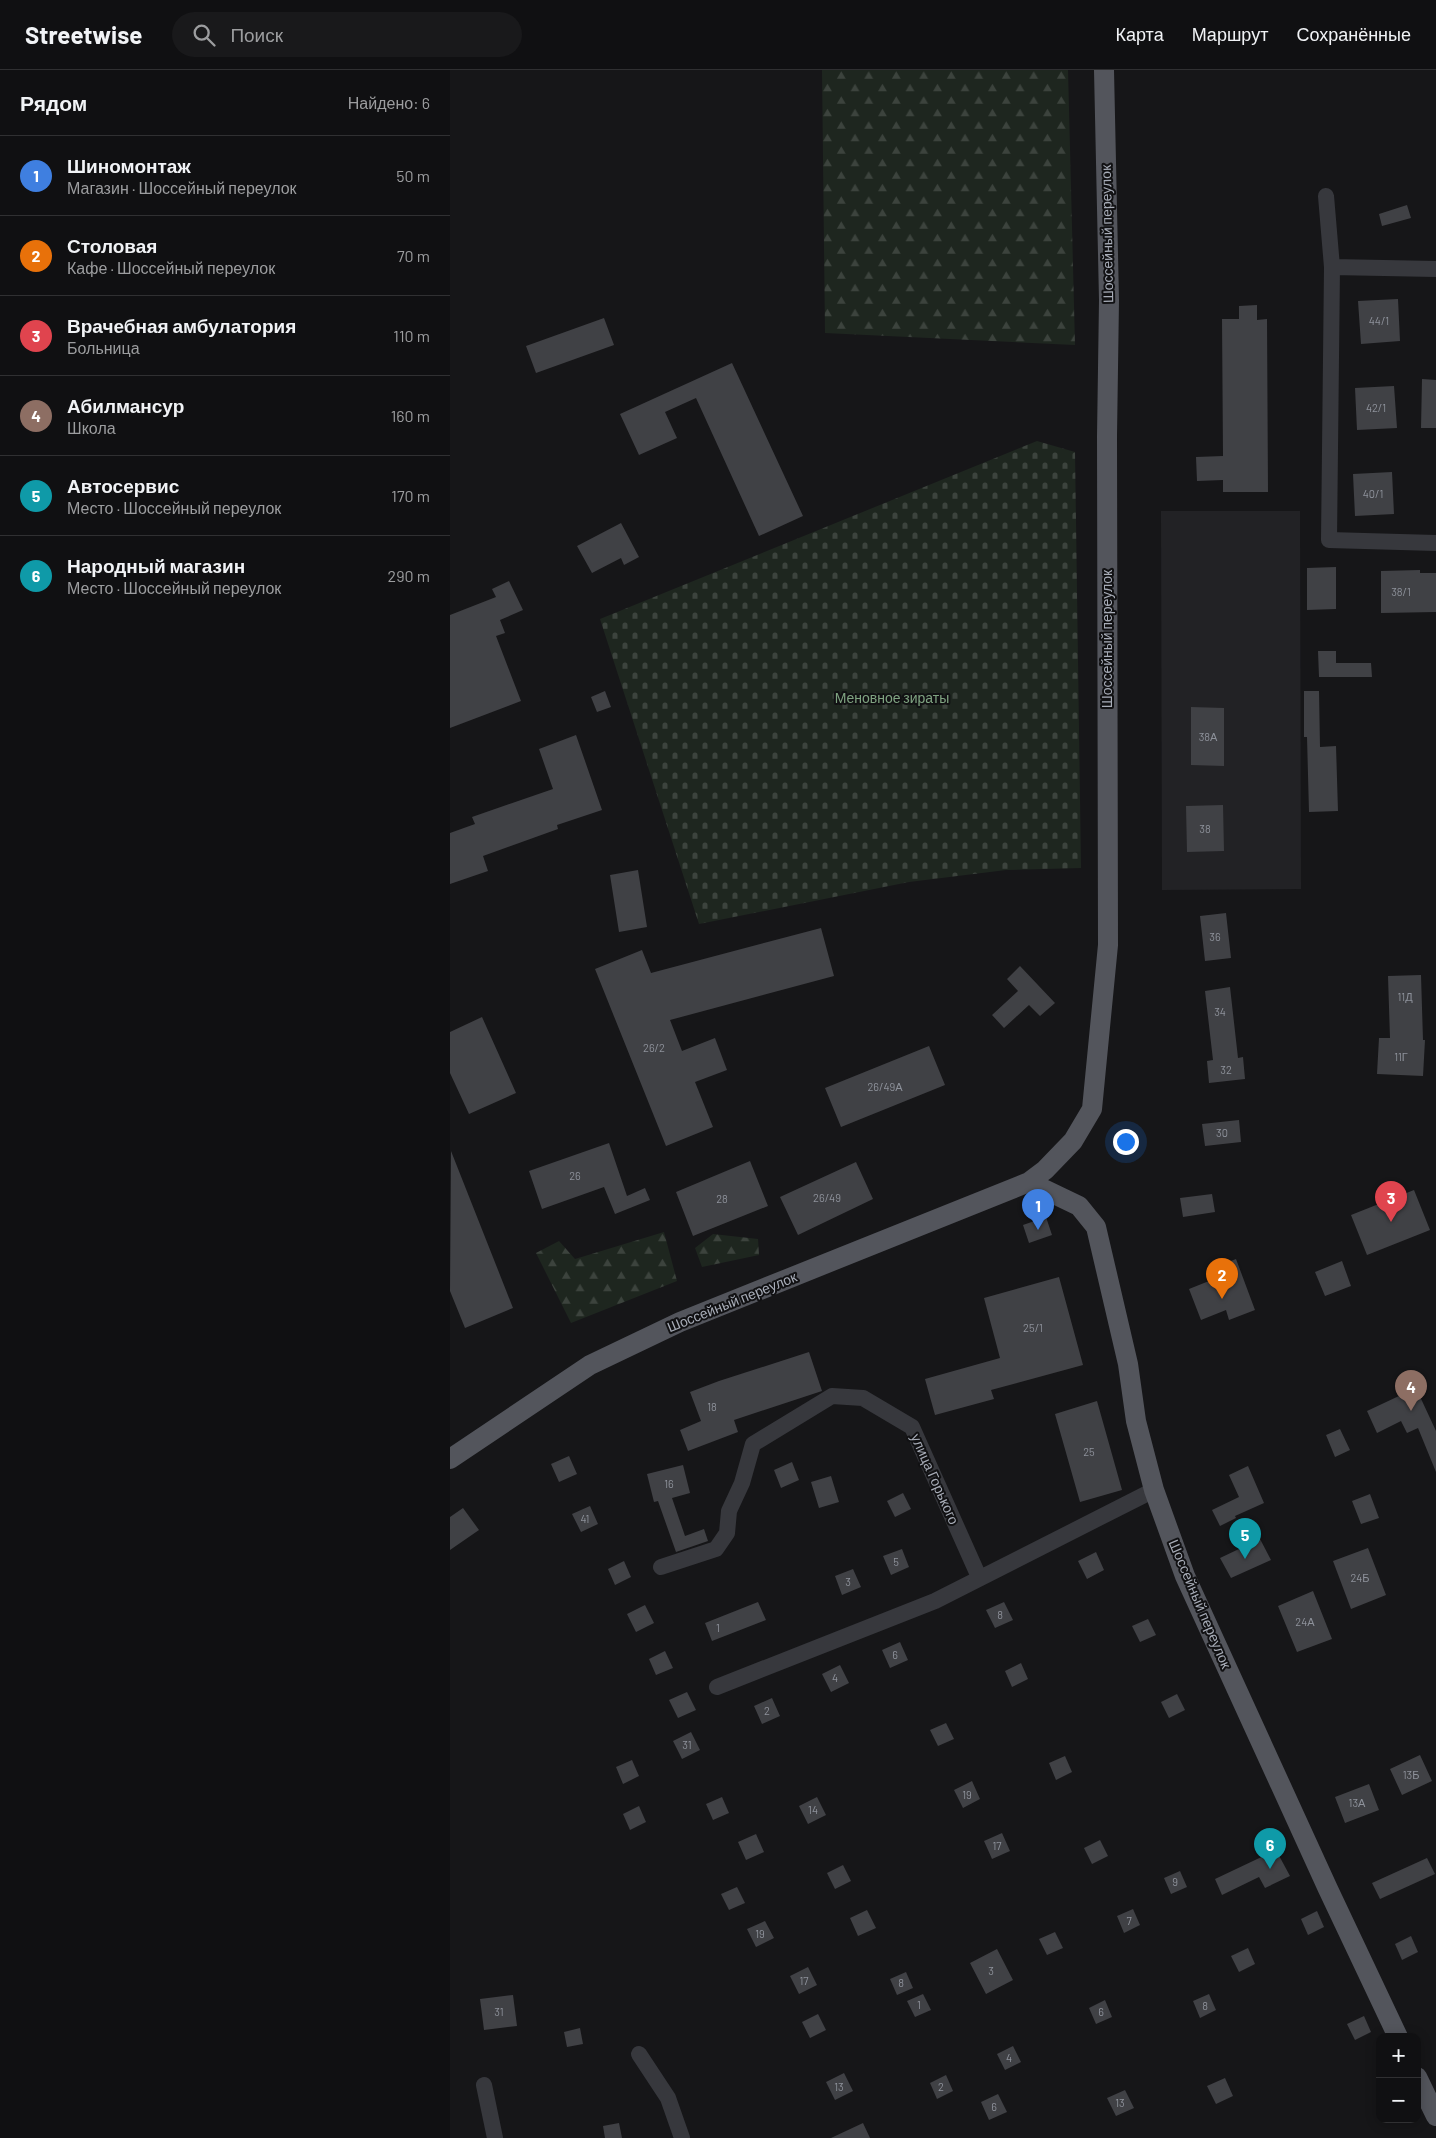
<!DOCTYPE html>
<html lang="ru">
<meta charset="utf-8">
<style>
:root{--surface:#101012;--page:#19191b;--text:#f1f3f6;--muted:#9c9d9f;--line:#303032;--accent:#ea580c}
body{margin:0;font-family:Barlow,sans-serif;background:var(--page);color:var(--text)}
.controls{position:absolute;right:15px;bottom:15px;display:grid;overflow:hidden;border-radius:10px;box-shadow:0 2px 12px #0003}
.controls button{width:45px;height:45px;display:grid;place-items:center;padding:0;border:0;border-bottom:1px solid var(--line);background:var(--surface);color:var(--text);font:25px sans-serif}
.you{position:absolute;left:675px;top:1071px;width:18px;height:18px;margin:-12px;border:4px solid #fff;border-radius:50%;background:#1a73e8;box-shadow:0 0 0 8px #1a73e833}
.badge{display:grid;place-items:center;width:32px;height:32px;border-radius:50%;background:var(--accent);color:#fff;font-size:16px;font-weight:700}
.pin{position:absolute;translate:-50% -41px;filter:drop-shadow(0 1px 2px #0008)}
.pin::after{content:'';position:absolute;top:26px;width:18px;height:15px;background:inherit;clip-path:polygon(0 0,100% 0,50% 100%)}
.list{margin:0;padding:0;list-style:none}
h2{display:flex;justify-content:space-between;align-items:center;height:65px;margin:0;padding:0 20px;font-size:21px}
h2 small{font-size:16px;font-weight:400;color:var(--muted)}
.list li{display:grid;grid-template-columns:32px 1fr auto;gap:15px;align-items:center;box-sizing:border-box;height:80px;padding:0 20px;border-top:1px solid var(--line)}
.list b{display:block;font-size:19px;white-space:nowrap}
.list p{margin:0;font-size:16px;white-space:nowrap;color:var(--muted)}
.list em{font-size:16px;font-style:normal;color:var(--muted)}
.icon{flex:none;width:28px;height:28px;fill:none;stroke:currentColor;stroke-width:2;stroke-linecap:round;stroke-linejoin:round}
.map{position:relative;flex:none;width:986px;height:2068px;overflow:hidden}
header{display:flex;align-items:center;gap:30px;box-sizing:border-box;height:70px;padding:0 25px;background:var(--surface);border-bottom:1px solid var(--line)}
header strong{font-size:24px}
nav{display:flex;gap:28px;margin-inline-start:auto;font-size:18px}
.search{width:350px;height:45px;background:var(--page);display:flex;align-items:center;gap:12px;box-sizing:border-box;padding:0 18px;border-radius:28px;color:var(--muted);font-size:19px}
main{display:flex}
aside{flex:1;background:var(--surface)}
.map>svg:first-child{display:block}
.built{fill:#222225}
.forest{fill:url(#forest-firs)}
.cemetery{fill:url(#cemetery-stones)}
.building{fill:#404145}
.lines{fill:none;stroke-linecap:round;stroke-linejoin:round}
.minor{stroke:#37383d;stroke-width:16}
.major{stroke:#53555c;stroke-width:20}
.labels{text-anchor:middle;stroke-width:4;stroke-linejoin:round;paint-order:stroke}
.number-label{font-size:11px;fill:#8e929b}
.street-label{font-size:14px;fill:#a8adb8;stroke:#111113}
.park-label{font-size:14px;fill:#7fa381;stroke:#111113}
</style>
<header>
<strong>Streetwise</strong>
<div class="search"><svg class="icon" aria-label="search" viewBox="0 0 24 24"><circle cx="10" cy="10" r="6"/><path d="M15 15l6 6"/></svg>Поиск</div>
<nav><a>Карта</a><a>Маршрут</a><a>Сохранённые</a></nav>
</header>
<main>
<aside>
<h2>Рядом<small>Найдено: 6</small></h2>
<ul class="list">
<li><span class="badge" style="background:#3f7fe0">1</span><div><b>Шиномонтаж</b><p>Магазин · Шоссейный переулок</p></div><em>50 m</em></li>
<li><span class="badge" style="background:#e8710a">2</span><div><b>Столовая</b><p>Кафе · Шоссейный переулок</p></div><em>70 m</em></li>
<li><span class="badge" style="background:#e0444e">3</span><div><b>Врачебная амбулатория</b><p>Больница</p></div><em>110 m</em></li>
<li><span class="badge" style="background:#8d6e63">4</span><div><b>Абилмансур</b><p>Школа</p></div><em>160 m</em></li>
<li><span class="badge" style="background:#0f9aa8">5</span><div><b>Автосервис</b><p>Место · Шоссейный переулок</p></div><em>170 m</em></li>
<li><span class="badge" style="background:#0f9aa8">6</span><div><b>Народный магазин</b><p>Место · Шоссейный переулок</p></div><em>290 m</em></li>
</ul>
</aside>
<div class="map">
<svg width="986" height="2068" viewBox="0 0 986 2068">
<defs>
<pattern id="forest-firs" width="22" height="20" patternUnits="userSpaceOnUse" patternTransform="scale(1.25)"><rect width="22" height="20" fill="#1e261f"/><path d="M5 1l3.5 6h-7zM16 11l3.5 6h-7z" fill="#3c433d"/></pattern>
<pattern id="cemetery-stones" width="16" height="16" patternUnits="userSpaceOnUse" patternTransform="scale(1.25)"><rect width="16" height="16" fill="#1e261f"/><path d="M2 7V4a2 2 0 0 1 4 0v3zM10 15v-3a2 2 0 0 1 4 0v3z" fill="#3c433d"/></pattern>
</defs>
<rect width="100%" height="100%" fill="#161618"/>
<path class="built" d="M 711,441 L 850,441 L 851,819 L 712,820 Z"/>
<path class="forest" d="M 372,0 L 618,0 L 625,275 L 375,263 Z
M 214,1162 L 227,1211 L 121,1253 L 86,1183 L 109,1171 L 125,1189 Z
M 263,1164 L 308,1169 L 309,1185 L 252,1197 L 245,1178 Z"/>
<path class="cemetery" d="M 587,371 L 625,382 L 631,798 L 556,800 L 459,812 L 249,854 L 150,549 Z"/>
<path class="building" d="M 957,135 L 961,148 L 932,156 L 929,144 Z
M 948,229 L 950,271 L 911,274 L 908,231 Z
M 807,235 L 807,250 L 817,249 L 818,422 L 773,422 L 773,410 L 747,411 L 746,387 L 773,386 L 772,249 L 789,249 L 789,236 Z
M 154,248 L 164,275 L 86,303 L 76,276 Z
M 282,293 L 353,446 L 309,466 L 246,328 L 215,342 L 227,368 L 189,385 L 170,344 Z
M 972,309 L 986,310 L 986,358 L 971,358 Z
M 944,316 L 947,358 L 907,360 L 905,318 Z
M 942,402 L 944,444 L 905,446 L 903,404 Z
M 171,453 L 189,487 L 174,495 L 171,488 L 142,503 L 127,476 Z
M 886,497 L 886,539 L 857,540 L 857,498 Z
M 970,500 L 970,503 L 986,503 L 986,542 L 931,543 L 931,501 Z
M 59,511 L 73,540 L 50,550 L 55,563 L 46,566 L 71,631 L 0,658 L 0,545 L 46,527 L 42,519 Z
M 868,581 L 886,581 L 886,593 L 921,593 L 922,607 L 869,607 Z
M 155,621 L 161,637 L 147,642 L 141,627 Z
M 854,621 L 869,621 L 870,677 L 886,676 L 888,741 L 859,742 L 857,667 L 854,667 Z
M 741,637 L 774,638 L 774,696 L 741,695 Z
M 126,665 L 152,740 L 107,755 L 108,759 L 33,786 L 38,801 L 0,814 L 0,763 L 25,754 L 22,747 L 103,719 L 89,679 Z
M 773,735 L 774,781 L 737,782 L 736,736 Z
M 188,800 L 197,857 L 169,862 L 160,805 Z
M 776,843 L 781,888 L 755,891 L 750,846 Z
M 371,858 L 384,906 L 220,950 L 232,981 L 265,968 L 277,1000 L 245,1012 L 263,1057 L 216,1076 L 145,899 L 192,880 L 201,903 Z
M 570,896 L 605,933 L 590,946 L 579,935 L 554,958 L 542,945 L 568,921 L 557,909 Z
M 971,905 L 973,970 L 975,970 L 973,1006 L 927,1004 L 929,968 L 940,968 L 938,906 Z
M 780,917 L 788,988 L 793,987 L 795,1009 L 759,1013 L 757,991 L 763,990 L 755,921 Z
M 32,947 L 66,1023 L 19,1044 L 0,1003 L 0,962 Z
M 479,976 L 495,1015 L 391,1057 L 375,1018 Z
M 789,1050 L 791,1072 L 755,1076 L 752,1054 Z
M 159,1073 L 177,1126 L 195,1118 L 200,1130 L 165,1144 L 154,1117 L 92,1139 L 79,1101 Z
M 1,1081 L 63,1238 L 15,1258 L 0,1221 Z
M 300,1091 L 318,1136 L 243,1166 L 226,1122 Z
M 406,1092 L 423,1129 L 348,1165 L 330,1127 Z
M 964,1120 L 980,1160 L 917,1185 L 901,1145 Z
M 762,1124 L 765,1142 L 733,1147 L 730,1128 Z
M 596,1147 L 602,1165 L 579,1173 L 573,1155 Z
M 786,1189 L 805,1240 L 779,1250 L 776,1240 L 751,1250 L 739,1219 L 764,1209 L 760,1199 Z
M 892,1191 L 901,1216 L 875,1226 L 865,1202 Z
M 609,1207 L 633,1295 L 541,1320 L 544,1329 L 485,1345 L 475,1309 L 550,1288 L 534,1228 Z
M 359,1282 L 372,1321 L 284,1350 L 288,1362 L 238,1381 L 230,1360 L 251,1351 L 240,1322 L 269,1311 Z
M 966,1318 L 986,1361 L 986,1402 L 968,1358 L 957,1363 L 951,1351 L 927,1363 L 917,1341 Z
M 647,1331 L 672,1420 L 630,1432 L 605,1344 Z
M 890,1359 L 900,1380 L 885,1387 L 876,1365 Z
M 119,1386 L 127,1404 L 109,1412 L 101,1394 Z
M 342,1392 L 349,1410 L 331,1418 L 324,1400 Z
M 233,1395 L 240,1423 L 222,1428 L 235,1466 L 254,1459 L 258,1471 L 226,1482 L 208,1431 L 204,1432 L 197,1404 Z
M 798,1396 L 814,1433 L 785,1446 L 786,1448 L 770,1456 L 762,1440 L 789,1427 L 779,1405 Z
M 381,1406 L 389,1432 L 369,1438 L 361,1412 Z
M 453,1423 L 461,1439 L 445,1447 L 437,1431 Z
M 920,1424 L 929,1448 L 911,1454 L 902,1431 Z
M 140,1436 L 148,1454 L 131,1462 L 122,1444 Z
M 13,1438 L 29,1460 L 0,1480 L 0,1447 Z
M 810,1469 L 821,1490 L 781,1508 L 770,1488 Z
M 918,1478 L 936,1525 L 901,1539 L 883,1491 Z
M 452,1479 L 459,1497 L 441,1505 L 433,1486 Z
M 646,1482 L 654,1500 L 637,1509 L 628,1491 Z
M 174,1491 L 181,1507 L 165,1515 L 158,1499 Z
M 403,1499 L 411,1517 L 392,1525 L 385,1506 Z
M 863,1521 L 882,1569 L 847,1582 L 828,1536 Z
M 308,1532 L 316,1550 L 262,1571 L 255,1553 Z
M 554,1532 L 563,1550 L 545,1558 L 536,1540 Z
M 195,1535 L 204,1553 L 186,1562 L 177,1544 Z
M 698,1549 L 706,1565 L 690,1572 L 682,1556 Z
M 450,1572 L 458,1590 L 440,1598 L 432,1580 Z
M 215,1581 L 223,1598 L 206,1605 L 199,1589 Z
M 571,1593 L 578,1609 L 562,1617 L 555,1601 Z
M 390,1595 L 399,1613 L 381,1622 L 372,1604 Z
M 237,1622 L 246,1640 L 228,1648 L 219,1630 Z
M 727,1624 L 735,1640 L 719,1648 L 711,1632 Z
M 322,1628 L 330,1646 L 312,1654 L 304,1636 Z
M 496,1653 L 504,1669 L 488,1676 L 480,1660 Z
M 241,1662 L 250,1680 L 232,1689 L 223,1671 Z
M 970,1685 L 982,1711 L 952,1725 L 940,1699 Z
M 615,1686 L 622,1702 L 606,1710 L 599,1693 Z
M 182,1690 L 189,1706 L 173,1714 L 166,1697 Z
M 522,1711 L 530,1729 L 513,1738 L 504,1720 Z
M 919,1714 L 929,1740 L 895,1753 L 885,1727 Z
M 272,1727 L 279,1743 L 263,1750 L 256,1734 Z
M 367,1727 L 376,1745 L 358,1754 L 349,1736 Z
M 189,1736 L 196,1752 L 180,1760 L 173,1744 Z
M 552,1763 L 560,1781 L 542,1789 L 534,1771 Z
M 306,1764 L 314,1782 L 296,1790 L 288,1772 Z
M 650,1770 L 658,1786 L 642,1794 L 634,1778 Z
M 826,1780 L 840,1806 L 815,1818 L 809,1807 L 772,1825 L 765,1809 Z
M 977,1788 L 985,1804 L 930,1829 L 922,1813 Z
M 393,1795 L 401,1811 L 385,1819 L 377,1803 Z
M 730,1801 L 737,1817 L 721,1824 L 714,1808 Z
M 287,1817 L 295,1833 L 279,1840 L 271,1824 Z
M 683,1839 L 690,1855 L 674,1863 L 667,1846 Z
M 417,1840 L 426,1858 L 408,1866 L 400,1848 Z
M 867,1841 L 874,1857 L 858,1865 L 851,1849 Z
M 315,1851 L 324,1868 L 306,1877 L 297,1859 Z
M 605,1862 L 613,1878 L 597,1885 L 589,1869 Z
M 961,1866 L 968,1882 L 952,1890 L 945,1874 Z
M 798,1878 L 805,1894 L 789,1902 L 781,1886 Z
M 547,1879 L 563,1910 L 536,1924 L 520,1893 Z
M 358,1897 L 367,1915 L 349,1924 L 340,1906 Z
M 456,1902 L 463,1918 L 447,1925 L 440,1909 Z
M 473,1924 L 481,1940 L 465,1947 L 457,1931 Z
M 759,1924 L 766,1940 L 750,1948 L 743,1931 Z
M 63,1925 L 67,1956 L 34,1960 L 30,1929 Z
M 655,1930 L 662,1947 L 646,1954 L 639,1938 Z
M 368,1944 L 376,1960 L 360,1968 L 352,1952 Z
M 914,1946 L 921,1962 L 905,1970 L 897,1954 Z
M 130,1958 L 133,1974 L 117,1977 L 114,1962 Z
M 563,1976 L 571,1992 L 555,2000 L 547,1984 Z
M 394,2003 L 403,2021 L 385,2030 L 376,2012 Z
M 496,2005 L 503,2021 L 487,2029 L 480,2013 Z
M 775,2008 L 783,2026 L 766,2034 L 757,2016 Z
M 675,2020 L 684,2038 L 666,2046 L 657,2028 Z
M 548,2024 L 557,2042 L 539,2050 L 531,2032 Z
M 169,2053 L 172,2068 L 155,2068 L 153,2056 Z
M 413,2053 L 420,2068 L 381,2068 Z"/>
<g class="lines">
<path class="minor" d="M 876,126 L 882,197 L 879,470 L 986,473
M 882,197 L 986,199
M 211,1497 L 266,1479 L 277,1463 L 279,1441 L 292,1413 L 303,1374 L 382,1326 L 413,1328 L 462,1357 L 529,1507
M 267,1617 L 485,1531 L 704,1420
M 189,1984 L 218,2028 L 232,2068
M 34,2015 L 45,2068"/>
<path class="major" d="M 579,1112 L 629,1136 L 646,1157 L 678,1294 L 686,1351 L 704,1420 L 735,1506 L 878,1819 L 948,1967
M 0,1389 L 140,1295 L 230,1252 L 579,1112 L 595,1100 L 623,1071 L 642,1039 L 658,875 L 657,366 L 659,230 L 654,0
M 967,2007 L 986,2046"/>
</g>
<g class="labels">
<g class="number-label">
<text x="929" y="255">44/1</text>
<text x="926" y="342">42/1</text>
<text x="923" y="428">40/1</text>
<text x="951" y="526">38/1</text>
<text x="758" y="671">38А</text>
<text x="755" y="763">38</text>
<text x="765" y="871">36</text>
<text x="955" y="931">11Д</text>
<text x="770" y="946">34</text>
<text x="204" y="982">26/2</text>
<text x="951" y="991">11Г</text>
<text x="776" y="1004">32</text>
<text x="435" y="1021">26/49А</text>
<text x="772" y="1067">30</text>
<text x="125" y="1110">26</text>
<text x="377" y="1132">26/49</text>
<text x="272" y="1133">28</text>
<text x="583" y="1262">25/1</text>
<text x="262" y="1341">18</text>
<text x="639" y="1386">25</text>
<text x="219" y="1418">16</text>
<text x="135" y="1453">41</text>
<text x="446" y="1496">5</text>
<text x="910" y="1512">24Б</text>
<text x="398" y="1516">3</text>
<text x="550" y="1549">8</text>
<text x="855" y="1556">24А</text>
<text x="268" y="1562">1</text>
<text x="445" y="1589">6</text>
<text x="385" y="1612">4</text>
<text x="317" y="1645">2</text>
<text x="237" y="1679">31</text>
<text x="961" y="1709">13Б</text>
<text x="517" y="1729">19</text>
<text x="907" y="1737">13А</text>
<text x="363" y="1744">14</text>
<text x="547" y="1780">17</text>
<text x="725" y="1816">9</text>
<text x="679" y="1855">7</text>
<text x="310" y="1868">19</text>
<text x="541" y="1905">3</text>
<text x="354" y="1915">17</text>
<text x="451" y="1917">8</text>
<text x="469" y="1939">1</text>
<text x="755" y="1940">8</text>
<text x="49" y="1946">31</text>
<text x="651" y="1946">6</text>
<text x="559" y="1992">4</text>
<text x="389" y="2021">13</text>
<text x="491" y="2021">2</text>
<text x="670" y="2037">13</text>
<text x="544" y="2041">6</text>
</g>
<g class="street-label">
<text transform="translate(657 164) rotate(-91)" y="5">Шоссейный переулок</text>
<text transform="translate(657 569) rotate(-90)" y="5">Шоссейный переулок</text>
<text transform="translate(282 1232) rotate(-22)" y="5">Шоссейный переулок</text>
<text transform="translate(485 1409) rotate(66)" y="5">улица Горького</text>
<text transform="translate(750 1534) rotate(67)" y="5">Шоссейный переулок</text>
</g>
<g class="park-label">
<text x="442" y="633">Меновное зираты</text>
</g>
</g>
</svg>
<div class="controls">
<button>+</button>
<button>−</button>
</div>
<div class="you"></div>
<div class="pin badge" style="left:588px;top:1160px;background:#3f7fe0">1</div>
<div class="pin badge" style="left:772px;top:1229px;background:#e8710a">2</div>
<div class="pin badge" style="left:941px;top:1152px;background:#e0444e">3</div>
<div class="pin badge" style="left:961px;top:1341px;background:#8d6e63">4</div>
<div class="pin badge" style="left:795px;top:1489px;background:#0f9aa8">5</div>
<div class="pin badge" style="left:820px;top:1799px;background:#0f9aa8">6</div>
</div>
</main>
